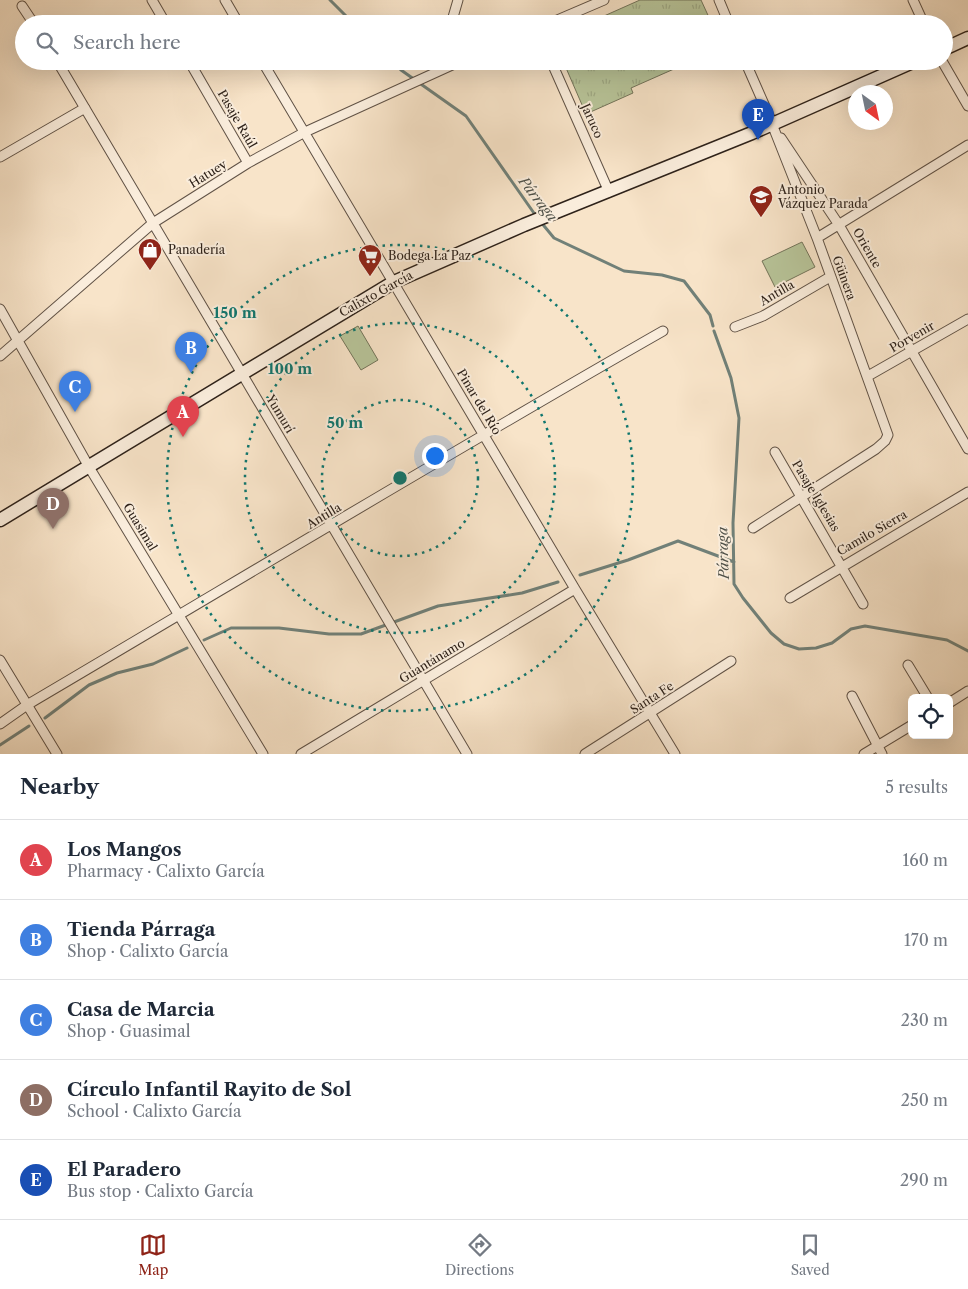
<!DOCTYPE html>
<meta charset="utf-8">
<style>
:root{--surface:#fff;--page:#f2f2f3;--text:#1f2937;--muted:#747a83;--line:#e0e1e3;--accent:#8f2418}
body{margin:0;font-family:"Libre Caslon Text",serif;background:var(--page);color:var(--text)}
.controls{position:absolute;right:15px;bottom:15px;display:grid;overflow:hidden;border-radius:8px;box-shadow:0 5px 20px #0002}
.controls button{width:45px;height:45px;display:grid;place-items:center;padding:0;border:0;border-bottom:1px solid var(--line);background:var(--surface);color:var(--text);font:25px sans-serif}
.compass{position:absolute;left:848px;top:85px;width:45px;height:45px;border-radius:50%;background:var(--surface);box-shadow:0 5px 20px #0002;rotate:147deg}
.you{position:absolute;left:434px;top:455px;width:18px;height:18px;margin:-12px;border:4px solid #fff;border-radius:50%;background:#1a73e8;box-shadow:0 0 0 8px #1a73e833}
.badge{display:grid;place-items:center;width:32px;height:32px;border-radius:50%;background:var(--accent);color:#fff;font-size:16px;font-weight:700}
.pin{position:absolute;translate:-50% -41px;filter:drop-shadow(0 1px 2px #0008)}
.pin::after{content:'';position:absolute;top:26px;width:18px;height:15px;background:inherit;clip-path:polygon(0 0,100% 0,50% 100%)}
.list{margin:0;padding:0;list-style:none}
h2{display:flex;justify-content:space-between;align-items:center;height:65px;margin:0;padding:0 20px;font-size:21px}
h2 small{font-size:16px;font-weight:400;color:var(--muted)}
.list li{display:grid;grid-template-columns:32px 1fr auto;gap:15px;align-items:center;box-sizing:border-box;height:80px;padding:0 20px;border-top:1px solid var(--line)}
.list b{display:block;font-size:19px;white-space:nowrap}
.list p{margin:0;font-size:16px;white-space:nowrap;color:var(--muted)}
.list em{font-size:16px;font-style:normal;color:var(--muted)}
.icon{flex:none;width:28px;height:28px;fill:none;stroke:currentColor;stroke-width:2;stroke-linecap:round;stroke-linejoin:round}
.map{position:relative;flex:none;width:968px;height:754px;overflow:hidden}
.search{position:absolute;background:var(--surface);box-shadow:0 5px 20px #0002;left:15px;right:15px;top:15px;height:55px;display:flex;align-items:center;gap:12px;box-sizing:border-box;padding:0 18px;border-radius:28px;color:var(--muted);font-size:19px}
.sheet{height:465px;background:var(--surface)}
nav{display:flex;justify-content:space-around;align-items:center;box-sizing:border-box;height:70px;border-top:1px solid var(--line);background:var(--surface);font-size:14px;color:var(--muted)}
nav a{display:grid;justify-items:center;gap:2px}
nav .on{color:var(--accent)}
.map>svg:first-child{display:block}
.grass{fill:url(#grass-tufts);stroke:#73745a}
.garden{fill:#b8c59a;stroke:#73745a}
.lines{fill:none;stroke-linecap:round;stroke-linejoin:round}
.stream{stroke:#718078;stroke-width:3}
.minor-casing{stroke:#605246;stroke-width:11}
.secondary-casing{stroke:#2e221a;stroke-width:15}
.minor{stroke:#faeddc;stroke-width:9}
.secondary{stroke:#faeddc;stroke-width:12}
.ring{fill:none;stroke:#0f766e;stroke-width:2.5;stroke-dasharray:2.5 5}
.labels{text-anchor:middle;stroke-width:4;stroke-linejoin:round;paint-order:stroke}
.street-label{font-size:12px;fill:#2e221a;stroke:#faeddc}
.poi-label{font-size:12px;fill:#2e221a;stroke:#faeddc;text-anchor:start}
.water-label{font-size:14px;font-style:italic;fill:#4f5149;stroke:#faeddc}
.centre{fill:#0f766e;stroke:#faeddc;stroke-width:2.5}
.ring-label{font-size:15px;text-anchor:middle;font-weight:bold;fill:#0f766e;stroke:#faeddc;stroke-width:4;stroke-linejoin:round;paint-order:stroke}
</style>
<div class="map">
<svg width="968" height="754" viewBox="0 0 968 754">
<defs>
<pattern id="grass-tufts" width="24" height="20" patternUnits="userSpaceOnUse" patternTransform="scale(1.25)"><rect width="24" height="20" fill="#b8c59a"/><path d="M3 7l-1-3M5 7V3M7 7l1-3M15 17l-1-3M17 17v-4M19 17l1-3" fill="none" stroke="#9ea984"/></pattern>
</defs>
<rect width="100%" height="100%" fill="#f8e4c9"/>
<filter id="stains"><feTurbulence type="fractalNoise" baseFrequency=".004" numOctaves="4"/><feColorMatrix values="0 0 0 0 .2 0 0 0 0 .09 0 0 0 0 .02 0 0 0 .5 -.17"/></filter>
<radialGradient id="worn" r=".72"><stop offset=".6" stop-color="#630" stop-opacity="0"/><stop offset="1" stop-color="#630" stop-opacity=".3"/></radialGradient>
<path class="grass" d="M 640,0 L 701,0 L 712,24 L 586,24 Z
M 563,61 L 682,61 L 683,65 L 631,88 L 633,93 L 586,114 Z"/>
<path class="garden" d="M 802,242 L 815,267 L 775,287 L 762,261 Z
M 358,326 L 378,360 L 361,370 L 340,336 Z"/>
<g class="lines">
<path class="stream" d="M 330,0 L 354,24
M 392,61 L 401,70 L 466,116 L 536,216
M 540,221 L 554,238 L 624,271 L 662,275 L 684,281 L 710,315 L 713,326
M 714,331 L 731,378 L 739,418 L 733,523 L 734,584 L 743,598 L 771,633 L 784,644 L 799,649 L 816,648 L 832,643 L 851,629 L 865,626 L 947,640 L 968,651
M 580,575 L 628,560 L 678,541 L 734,562
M 204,640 L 231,628 L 279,628 L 329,634 L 361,634 L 438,606 L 522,593 L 558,582
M 45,718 L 89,685 L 117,673 L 153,664 L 187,648
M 0,745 L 29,726"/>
<g class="minor-casing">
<path id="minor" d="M 152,0 L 166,24
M 225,0 L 239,24
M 719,0 L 729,24
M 913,0 L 924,24
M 22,6 L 34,24
M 451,24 L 458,0
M 548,24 L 604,0
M 57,61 L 467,754
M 189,61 L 248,163
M 262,61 L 575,589 L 675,754
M 551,61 L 609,192
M 745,61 L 774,127
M 942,61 L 968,106
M 781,138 L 839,225 L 968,449
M 0,157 L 85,108
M 817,238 L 968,145
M 0,309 L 89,467 L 263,754
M 735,327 L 763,316 L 830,277
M 0,356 L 153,223 L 248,163 L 305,132 L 461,61
M 868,376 L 968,319
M 775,452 L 863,604
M 753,528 L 876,449 L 885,441 L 888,435 L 817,238 L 772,124
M 790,598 L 968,492
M 0,660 L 57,754
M 908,665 L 928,698
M 852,696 L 882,754
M 949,703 L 968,691
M 0,724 L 27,705 C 239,580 449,453 663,331
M 301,754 L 575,589
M 585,754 L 731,661
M 864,754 L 912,725"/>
</g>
<g class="secondary-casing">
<path id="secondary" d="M 944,49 L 968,38
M 0,520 L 394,282 L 524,225 L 752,133 L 915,61"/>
</g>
<use href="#minor" class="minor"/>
<use href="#secondary" class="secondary"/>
</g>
<g class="ring">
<circle cx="400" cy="478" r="78"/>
<circle cx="400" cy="478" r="155"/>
<circle cx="400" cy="478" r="233"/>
</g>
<defs>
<g id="school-pin" transform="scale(1.25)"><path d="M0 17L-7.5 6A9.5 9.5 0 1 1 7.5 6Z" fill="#8f2418" stroke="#faeddc"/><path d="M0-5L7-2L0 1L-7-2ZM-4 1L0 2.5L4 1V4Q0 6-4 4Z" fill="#fff"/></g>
<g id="shop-pin" transform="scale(1.25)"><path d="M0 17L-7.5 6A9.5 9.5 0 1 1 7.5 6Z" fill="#8f2418" stroke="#faeddc"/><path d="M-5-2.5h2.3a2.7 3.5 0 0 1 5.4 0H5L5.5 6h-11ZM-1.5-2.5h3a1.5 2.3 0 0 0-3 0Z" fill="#fff"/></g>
<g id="supermarket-pin" transform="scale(1.25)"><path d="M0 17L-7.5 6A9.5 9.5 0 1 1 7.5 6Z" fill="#8f2418" stroke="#faeddc"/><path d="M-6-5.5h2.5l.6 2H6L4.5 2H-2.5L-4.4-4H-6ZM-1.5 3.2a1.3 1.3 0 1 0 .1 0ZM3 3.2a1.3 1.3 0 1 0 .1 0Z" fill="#fff"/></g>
</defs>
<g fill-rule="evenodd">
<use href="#school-pin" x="761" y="197"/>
<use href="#shop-pin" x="150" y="250"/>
<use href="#supermarket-pin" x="370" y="256"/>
</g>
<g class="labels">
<g class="street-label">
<text transform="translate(237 119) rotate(60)" y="4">Pasaje Raúl</text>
<text transform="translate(592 121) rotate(66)" y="4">Jaruco</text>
<text transform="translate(208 174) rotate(-32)" y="4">Hatuey</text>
<text transform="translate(867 248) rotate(60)" y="4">Oriente</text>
<text transform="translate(844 278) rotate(70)" y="4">Güinera</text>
<text transform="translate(777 293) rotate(-30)" y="4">Antilla</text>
<text transform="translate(376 294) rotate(-29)" y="4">Calixto García</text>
<text transform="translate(912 337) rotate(-30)" y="4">Porvenir</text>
<text transform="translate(479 402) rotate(59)" y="4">Pinar del Río</text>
<text transform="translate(280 414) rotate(59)" y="4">Yumurí</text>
<text transform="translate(816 496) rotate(59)" y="4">Pasaje Iglesias</text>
<text transform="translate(324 516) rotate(-31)" y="4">Antilla</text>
<text transform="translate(140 527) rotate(59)" y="4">Guasimal</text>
<text transform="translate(872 533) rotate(-30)" y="4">Camilo Sierra</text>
<text transform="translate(432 661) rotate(-31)" y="4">Guantánamo</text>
<text transform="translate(652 698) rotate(-33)" y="4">Santa Fe</text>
</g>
<g class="poi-label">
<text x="778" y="194">Antonio<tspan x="778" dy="14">Vázquez Parada</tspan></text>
<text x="168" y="254">Panadería</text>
<text x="388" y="260">Bodega La Paz</text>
</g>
<g class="water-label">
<text transform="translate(538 199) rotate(52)" y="5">Párraga</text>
<text transform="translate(723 553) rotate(-92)" y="5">Párraga</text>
</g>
</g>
<circle cx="400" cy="478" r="8" class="centre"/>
<g class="ring-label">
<text x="235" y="318">150 m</text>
<text x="290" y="374">100 m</text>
<text x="345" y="428">50 m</text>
</g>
<rect width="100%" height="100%" filter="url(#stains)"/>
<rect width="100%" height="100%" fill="url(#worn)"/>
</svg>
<div class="controls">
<button><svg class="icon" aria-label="locate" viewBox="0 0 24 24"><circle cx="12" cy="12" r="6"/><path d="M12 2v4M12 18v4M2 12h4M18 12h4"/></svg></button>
</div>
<svg class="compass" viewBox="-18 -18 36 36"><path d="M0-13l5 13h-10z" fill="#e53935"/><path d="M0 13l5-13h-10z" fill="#747a83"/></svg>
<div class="you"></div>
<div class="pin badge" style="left:183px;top:437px;background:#e0444e">A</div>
<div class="pin badge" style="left:191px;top:373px;background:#3f7fe0">B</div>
<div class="pin badge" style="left:75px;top:412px;background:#3f7fe0">C</div>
<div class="pin badge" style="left:53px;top:529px;background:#8d6e63">D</div>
<div class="pin badge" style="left:758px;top:140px;background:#1a4fb4">E</div>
<div class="search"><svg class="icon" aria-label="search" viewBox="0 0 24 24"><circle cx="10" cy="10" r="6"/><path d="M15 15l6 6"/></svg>Search here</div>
</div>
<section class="sheet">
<h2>Nearby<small>5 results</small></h2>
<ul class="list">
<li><span class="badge" style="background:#e0444e">A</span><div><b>Los Mangos</b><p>Pharmacy · Calixto García</p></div><em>160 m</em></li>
<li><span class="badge" style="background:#3f7fe0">B</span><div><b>Tienda Párraga</b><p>Shop · Calixto García</p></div><em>170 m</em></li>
<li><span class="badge" style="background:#3f7fe0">C</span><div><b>Casa de Marcia</b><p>Shop · Guasimal</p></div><em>230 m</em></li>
<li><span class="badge" style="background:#8d6e63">D</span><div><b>Círculo Infantil Rayito de Sol</b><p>School · Calixto García</p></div><em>250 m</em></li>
<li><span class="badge" style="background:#1a4fb4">E</span><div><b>El Paradero</b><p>Bus stop · Calixto García</p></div><em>290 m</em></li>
</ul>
</section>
<nav>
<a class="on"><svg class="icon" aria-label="map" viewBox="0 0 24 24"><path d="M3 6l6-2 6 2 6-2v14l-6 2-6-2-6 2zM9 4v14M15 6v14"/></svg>Map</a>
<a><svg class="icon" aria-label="directions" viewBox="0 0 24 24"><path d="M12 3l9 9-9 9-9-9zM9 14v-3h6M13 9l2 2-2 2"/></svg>Directions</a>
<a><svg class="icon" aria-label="saved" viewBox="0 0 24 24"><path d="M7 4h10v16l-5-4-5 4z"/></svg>Saved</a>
</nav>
